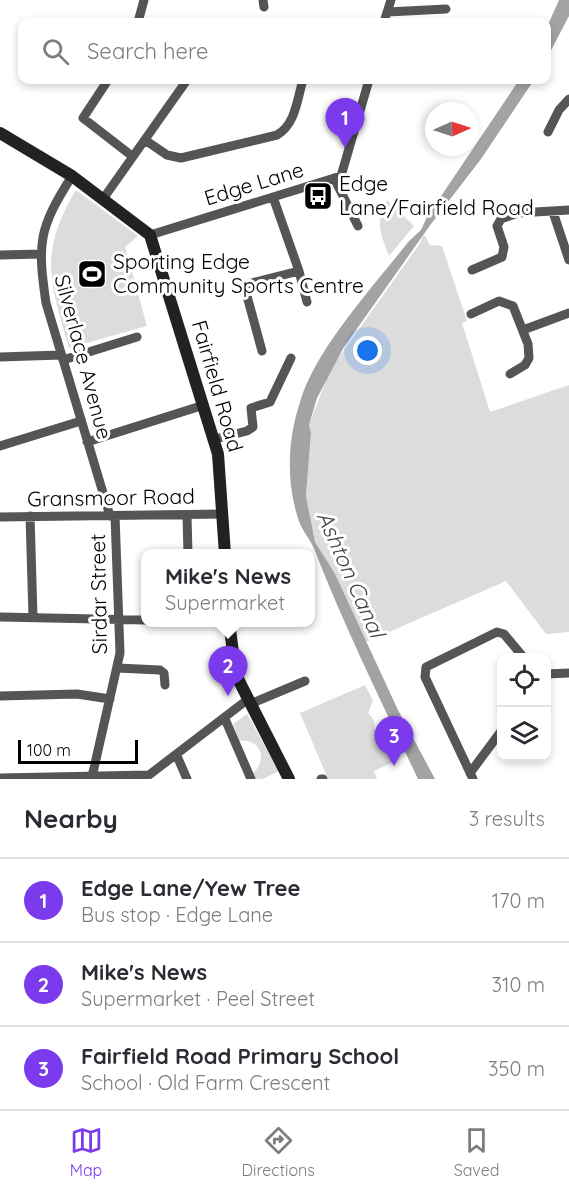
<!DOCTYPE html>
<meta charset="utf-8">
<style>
:root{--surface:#fff;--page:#f7f7f7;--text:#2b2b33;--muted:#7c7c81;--line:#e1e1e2;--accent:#7c3aed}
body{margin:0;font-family:Quicksand,sans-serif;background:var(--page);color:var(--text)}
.controls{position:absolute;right:18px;bottom:18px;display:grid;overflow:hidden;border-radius:12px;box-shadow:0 3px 9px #0003}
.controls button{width:54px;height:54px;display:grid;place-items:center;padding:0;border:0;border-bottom:2px solid var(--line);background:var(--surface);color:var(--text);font:30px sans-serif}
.compass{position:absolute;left:425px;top:102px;width:54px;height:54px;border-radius:50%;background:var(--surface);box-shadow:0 3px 9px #0003;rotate:87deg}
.scale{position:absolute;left:18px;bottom:15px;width:120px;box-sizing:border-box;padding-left:6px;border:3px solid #000;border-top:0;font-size:16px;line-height:21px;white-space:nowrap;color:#000;-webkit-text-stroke:4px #fff;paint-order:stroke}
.you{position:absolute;left:368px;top:351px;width:21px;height:21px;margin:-15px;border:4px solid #fff;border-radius:50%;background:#1a73e8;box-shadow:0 0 0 9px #1a73e833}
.badge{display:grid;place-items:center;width:39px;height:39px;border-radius:50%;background:var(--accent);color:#fff;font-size:20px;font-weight:700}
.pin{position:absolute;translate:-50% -50px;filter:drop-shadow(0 2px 3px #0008)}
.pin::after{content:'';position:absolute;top:32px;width:21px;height:18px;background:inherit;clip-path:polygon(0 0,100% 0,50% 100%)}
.popup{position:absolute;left:141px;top:549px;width:174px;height:78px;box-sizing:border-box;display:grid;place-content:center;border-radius:12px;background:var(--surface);filter:drop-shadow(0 2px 4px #0005);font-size:20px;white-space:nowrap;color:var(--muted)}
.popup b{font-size:22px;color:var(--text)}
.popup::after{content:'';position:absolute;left:50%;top:100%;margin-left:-12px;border:12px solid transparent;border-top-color:var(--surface)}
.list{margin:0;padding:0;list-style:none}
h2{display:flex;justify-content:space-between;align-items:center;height:78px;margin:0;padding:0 24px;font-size:26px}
h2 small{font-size:20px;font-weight:400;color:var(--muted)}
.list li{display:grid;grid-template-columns:39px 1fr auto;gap:18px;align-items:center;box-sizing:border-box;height:84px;padding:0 24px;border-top:2px solid var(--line)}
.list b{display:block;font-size:22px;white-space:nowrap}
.list p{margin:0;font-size:20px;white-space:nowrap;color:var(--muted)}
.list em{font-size:20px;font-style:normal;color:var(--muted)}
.icon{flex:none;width:33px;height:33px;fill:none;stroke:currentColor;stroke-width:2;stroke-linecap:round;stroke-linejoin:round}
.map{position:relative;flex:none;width:569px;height:779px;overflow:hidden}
.search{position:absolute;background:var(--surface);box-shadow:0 3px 9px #0003;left:18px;right:18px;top:18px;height:66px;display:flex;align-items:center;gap:15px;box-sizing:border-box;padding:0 21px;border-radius:12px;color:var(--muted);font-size:22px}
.sheet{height:330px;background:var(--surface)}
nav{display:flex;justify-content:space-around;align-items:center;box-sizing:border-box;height:84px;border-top:2px solid var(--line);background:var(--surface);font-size:16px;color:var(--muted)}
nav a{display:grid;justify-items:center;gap:3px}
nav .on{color:var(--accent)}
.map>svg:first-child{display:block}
.green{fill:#dcdcdc}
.water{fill:#a3a3a3}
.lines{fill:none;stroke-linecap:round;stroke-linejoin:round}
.street{stroke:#555;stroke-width:9}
.secondary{stroke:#222;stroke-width:12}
.labels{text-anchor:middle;stroke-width:6;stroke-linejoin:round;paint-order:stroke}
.street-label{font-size:21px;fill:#000;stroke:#fff}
.poi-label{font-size:21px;fill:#000;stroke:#fff;text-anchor:start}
.water-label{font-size:22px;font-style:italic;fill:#444;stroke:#fff}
</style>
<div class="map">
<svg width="569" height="779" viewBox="0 0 569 779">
<rect width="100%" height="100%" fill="#fff"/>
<path class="green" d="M 76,190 L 138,236 L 125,247 L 147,326 L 69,348 C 50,282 38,253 76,190 Z
M 387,200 L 414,226 L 389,256 C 380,232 375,224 387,200 Z
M 424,234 L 430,245 L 442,246 L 467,321 L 462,323 L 490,412 L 569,385 L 569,632 L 546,634 L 506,581 L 366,642 L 315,542 L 306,496 L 311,433 L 309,425 L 330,370 L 418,246 Z
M 365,685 L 373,701 L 368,713 L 374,720 L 375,730 L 378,734 L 389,734 L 399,756 L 394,762 L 374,771 L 377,779 L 328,779 L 300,713 Z
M 247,714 L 279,771 L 263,779 L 255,779 L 253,773 C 268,760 261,738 239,741 L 233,724 Z"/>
<path class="water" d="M 559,0 L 569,0 L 569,16 L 547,58 L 547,27 Z
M 519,80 L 534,80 L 481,159 L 431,224 L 344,347 L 317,398 L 309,425 L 311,433 L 306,496 L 315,542 L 335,574 L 398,710 L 435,779 L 418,779 C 382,703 345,628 315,551 C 310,538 300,529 297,515 C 286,478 288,439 300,402 C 316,348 374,286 409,241 L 421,230 L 427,217 Z"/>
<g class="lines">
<path class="street" d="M 263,0 L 264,7
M 387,12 L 446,9
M 138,22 L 144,0
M 384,22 L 391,0
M 108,80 L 83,118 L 132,156
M 548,132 L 559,110 L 569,99
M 145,140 L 167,155 L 181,158 L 277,135 C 296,124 297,99 303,80
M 72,176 C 39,228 37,242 46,303 L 110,516
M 334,178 L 358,226
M 103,199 L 187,80
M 553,212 L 569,260
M 150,235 L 341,176 L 369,80
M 0,255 L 41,254
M 472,270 L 502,257 L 504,247 L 497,226 L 501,219 L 518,213 L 569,210
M 299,271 L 307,302
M 471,314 L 499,301 L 513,306 L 528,344 L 529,358 L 525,365 L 510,374
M 523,330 L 569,313
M 262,351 L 244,285 L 299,271 L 273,197
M 0,357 L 61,355
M 63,360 L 137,337
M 215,439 L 247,431 L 253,427 L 251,408 L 270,402 L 291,358
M 87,442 L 204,405
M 0,446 L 81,421
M 187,515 L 188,554
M 30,516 L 33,617
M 0,517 L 223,514
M 0,617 L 146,620
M 117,668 L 160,670 L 164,673 L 165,685
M 546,674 L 569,673
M 0,696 L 77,694 L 110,699
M 250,704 L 305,681
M 225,719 L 251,779
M 177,756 L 187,779
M 470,773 L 502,730
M 92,777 L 120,653 L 115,516
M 0,778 L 149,775 L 247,700
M 321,779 L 323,779
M 473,779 L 425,677 L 426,667 L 497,632 L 504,634 L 524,658"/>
<path class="secondary" d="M 0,133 L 72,176 L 150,235 L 218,454 L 225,554
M 229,622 L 236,675 L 289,779"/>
</g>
<defs>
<g id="bus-square" transform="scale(1.5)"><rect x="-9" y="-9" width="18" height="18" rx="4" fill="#000" stroke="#fff"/><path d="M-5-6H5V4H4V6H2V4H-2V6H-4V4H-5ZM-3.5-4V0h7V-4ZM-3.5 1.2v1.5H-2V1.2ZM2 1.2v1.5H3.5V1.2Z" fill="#fff"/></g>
<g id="stadium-square" transform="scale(1.5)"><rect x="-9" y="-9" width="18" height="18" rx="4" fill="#000" stroke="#fff"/><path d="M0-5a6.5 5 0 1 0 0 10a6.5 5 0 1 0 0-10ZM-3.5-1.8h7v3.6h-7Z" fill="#fff"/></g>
</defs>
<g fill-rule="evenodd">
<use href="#bus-square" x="318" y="196"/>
<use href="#stadium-square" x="92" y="274"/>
</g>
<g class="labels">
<g class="street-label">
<text transform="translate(254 184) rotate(-17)" y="7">Edge Lane</text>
<text transform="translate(83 357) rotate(75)" y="7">Silverlace Avenue</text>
<text transform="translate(217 386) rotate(74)" y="7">Fairfield Road</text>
<text transform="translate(111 498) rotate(-1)" y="7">Gransmoor Road</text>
<text transform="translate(99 594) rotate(-91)" y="7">Sirdar Street</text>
</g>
<g class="poi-label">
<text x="339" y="191">Edge<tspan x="339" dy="24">Lane/Fairfield Road</tspan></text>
<text x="113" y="269">Sporting Edge<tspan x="113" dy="24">Community Sports Centre</tspan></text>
</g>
<g class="water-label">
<text transform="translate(351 574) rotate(66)" y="8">Ashton Canal</text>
</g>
</g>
</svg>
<div class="controls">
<button><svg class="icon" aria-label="locate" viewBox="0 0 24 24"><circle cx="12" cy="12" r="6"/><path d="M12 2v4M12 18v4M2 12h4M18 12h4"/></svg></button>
<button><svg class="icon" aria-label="layers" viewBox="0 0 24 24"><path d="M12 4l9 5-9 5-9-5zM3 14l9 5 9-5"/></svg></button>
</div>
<svg class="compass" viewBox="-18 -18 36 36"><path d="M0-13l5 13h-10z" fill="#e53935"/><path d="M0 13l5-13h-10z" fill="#7c7c81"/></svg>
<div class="scale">100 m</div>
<div class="you"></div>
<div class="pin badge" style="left:345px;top:148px">1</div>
<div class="pin badge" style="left:228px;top:696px">2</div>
<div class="popup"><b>Mike's News</b>Supermarket</div>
<div class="pin badge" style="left:394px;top:766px">3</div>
<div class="search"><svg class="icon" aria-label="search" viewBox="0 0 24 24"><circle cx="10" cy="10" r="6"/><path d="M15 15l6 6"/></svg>Search here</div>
</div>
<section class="sheet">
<h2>Nearby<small>3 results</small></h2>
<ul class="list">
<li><span class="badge">1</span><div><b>Edge Lane/Yew Tree</b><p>Bus stop · Edge Lane</p></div><em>170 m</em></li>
<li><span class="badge">2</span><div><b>Mike's News</b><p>Supermarket · Peel Street</p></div><em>310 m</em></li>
<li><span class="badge">3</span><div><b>Fairfield Road Primary School</b><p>School · Old Farm Crescent</p></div><em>350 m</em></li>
</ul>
</section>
<nav>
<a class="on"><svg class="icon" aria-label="map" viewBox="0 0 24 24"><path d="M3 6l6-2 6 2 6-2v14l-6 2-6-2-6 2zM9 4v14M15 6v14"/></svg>Map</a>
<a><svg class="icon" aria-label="directions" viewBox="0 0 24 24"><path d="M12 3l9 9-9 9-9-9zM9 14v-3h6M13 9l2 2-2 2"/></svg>Directions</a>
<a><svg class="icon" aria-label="saved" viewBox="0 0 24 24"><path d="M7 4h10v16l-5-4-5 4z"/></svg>Saved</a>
</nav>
